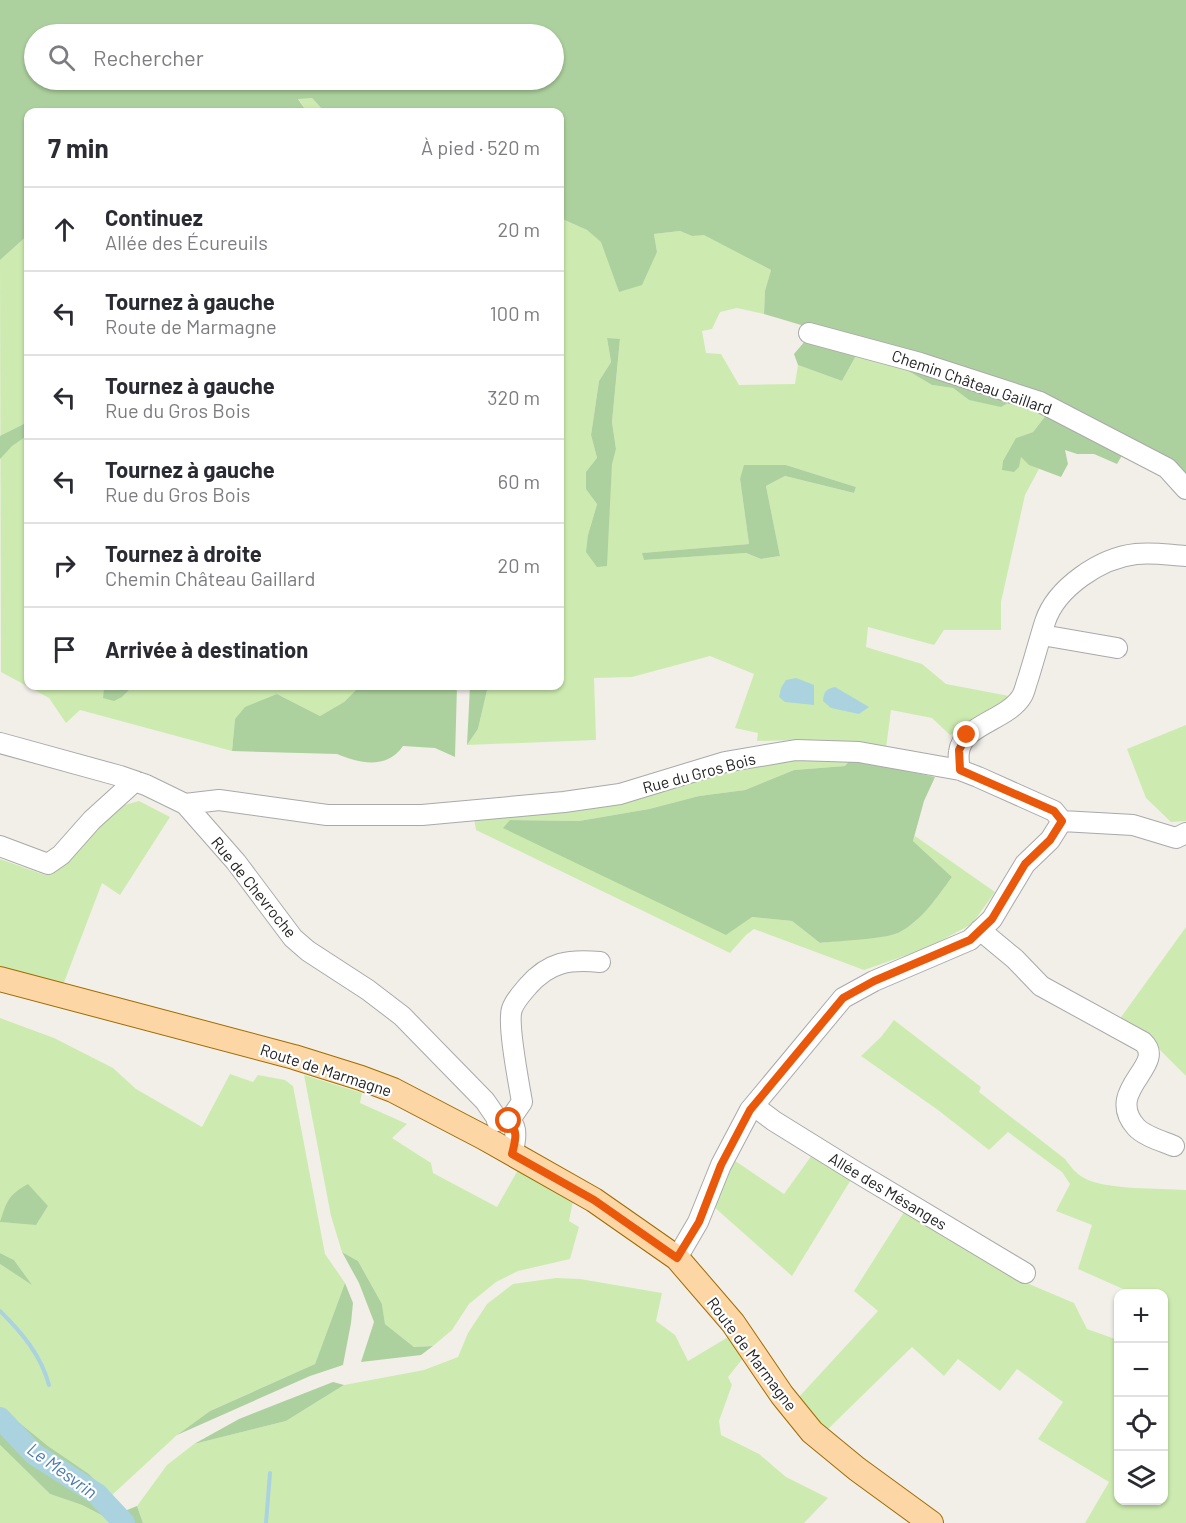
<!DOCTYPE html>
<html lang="fr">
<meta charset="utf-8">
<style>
:root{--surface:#fff;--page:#f7f7f7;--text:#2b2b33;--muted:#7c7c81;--line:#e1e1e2}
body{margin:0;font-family:Barlow,sans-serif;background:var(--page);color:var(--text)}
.controls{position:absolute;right:18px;bottom:18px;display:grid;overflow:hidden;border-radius:12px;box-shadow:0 2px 4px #0004}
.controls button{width:54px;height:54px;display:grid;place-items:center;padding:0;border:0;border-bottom:2px solid var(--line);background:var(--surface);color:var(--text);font:30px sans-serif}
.stop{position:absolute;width:18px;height:18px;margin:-14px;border:4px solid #ea580c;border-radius:50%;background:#fff}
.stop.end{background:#ea580c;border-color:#fff;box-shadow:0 2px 6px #0008}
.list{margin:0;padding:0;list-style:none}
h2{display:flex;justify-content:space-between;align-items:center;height:78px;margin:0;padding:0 24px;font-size:26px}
h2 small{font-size:20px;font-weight:400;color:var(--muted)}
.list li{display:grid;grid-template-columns:39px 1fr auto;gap:18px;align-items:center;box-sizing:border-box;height:84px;padding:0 24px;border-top:2px solid var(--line)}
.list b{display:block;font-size:22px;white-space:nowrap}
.list p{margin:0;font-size:20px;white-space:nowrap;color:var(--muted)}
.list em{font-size:20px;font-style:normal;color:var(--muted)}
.icon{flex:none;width:33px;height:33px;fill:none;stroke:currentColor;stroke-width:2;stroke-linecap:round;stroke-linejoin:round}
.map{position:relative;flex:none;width:1186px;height:1523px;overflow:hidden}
.search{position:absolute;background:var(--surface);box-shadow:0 2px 4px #0004;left:24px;top:24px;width:540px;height:66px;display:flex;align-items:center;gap:15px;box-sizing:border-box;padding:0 21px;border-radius:33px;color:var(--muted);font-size:22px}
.panel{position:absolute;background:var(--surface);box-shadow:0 2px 4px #0004;left:24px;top:108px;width:540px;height:582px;border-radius:12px}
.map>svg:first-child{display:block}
.grass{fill:#cdebb0;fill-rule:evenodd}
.forest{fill:#add19e;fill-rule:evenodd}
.water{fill:#aad3df}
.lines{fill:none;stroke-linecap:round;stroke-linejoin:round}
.stream{stroke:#aad3df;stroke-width:4}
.river{stroke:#aad3df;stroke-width:22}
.minor-casing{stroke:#a9a9a9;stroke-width:22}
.major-casing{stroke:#a06b00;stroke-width:26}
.minor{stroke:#fff;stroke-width:20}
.major{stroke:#fcd6a4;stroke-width:24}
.route{stroke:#ea580c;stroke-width:8}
.labels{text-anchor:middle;stroke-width:4.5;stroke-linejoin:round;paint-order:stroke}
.street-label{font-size:16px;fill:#222;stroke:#fff}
.water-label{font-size:18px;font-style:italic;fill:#4a7aab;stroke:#fff}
</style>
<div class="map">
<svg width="1186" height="1523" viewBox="0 0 1186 1523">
<rect width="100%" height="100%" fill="#f2efe9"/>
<path class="grass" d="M 298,98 L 312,98 L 322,109 L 330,112 L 307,112 Z
M 560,218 L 587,230 L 602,242 L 619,292 L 657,252 L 654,234 L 680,231 L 692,236 L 704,234 L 771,270 L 765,292 L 764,314 L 737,308 L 720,312 L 712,329 L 702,331 L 706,353 L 721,354 L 739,385 L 795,384 L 798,365 L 842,381 L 858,352 L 893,362 L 932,385 L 953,388 L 969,400 L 1013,400 L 1047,414 L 1033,432 L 1016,438 C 1020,454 1023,462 1039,469 L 1025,495 L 1001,602 L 1001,630 L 944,630 L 934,645 L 868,627 L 866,647 L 922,664 L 946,684 L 1009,696 L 1000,705 L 950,735 L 932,718 L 891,710 L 886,748 C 843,740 800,740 757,741 L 758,733 L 735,728 L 754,674 L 710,656 L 632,677 L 594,678 L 596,740 L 467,745 L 478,729 L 488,686 L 560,686 ZM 607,338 L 620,340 L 612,422 L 616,449 L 588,535 L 597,504 L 597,458 L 591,435 L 599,381 L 611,362 ZM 786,465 L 856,487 L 854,493 L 785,476 L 766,486 L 780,556 L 761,559 L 746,553 L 644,560 L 643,553 L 749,544 L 740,479 Z
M 28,235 L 28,686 L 104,686 L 103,698 L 122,697 L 133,686 L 360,686 L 344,702 L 320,716 L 277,694 L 235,719 L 232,751 L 80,710 L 66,723 L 49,698 L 1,672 L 0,260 Z
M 1186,725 L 1186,821 L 1171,822 L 1146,798 L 1127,749 Z
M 796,759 L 851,759 L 845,766 L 794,770 L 745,790 L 699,796 L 649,809 L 579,821 L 510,820 L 751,917 L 792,921 L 820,943 L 896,934 L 915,922 L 934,901 L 952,877 L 913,841 L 915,836 L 995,892 L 972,924 L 927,948 L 864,970 L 754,929 L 746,935 L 730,953 L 476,830 L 474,818 L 753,764 Z
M 139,801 L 170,817 L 120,895 L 102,883 L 63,985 L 0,967 L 0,859 L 45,875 L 78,851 L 101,824 L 121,806 Z
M 1186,927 L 1186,1076 L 1149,1039 L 1119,1020 Z
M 0,1018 L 54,1038 L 113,1068 L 136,1089 L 202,1127 L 230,1074 L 253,1082 L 258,1075 L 285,1080 L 293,1086 L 325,1254 L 345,1283 L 315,1364 L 210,1411 L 177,1435 L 111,1496 L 89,1474 L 48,1446 L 21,1424 L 6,1415 L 0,1407 L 0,1264 L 30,1283 L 14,1260 L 0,1253 ZM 48,1206 L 36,1224 L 1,1222 Z
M 894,1020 L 981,1087 L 979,1092 L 1065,1159 C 1071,1167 1076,1174 1086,1179 C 1109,1190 1159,1188 1186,1190 L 1186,1523 L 1085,1523 L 1109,1482 L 1038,1439 L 1063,1402 L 1017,1369 L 1000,1391 L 958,1359 L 944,1376 L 912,1347 L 827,1430 L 814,1418 L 798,1398 L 878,1311 L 854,1291 L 906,1209 L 1022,1281 L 1074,1303 L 1087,1329 L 1118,1340 L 1118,1500 L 1164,1500 L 1164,1294 L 1132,1293 L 1078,1269 L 1092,1225 L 1056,1211 L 1070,1184 L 1062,1172 L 1008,1132 L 989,1150 L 938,1110 L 861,1056 L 881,1037 Z
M 304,1075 L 362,1093 L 360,1103 L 407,1124 L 392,1138 L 431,1163 L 433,1173 L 497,1207 L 518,1170 L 573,1201 L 569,1221 L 579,1227 L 570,1259 L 518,1271 L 496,1282 L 469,1304 L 452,1330 L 433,1346 L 414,1347 L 385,1324 L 382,1304 L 358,1261 L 342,1252 L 331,1216 Z
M 812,1155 L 852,1178 L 792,1276 L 713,1206 L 731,1158 L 784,1194 Z
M 556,1278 L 580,1279 L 662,1293 L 656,1321 L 675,1335 L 688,1361 L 730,1336 L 744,1357 L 728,1377 L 732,1385 L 719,1421 L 721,1435 L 759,1454 L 786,1477 L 828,1498 L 804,1523 L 143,1523 L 137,1506 L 167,1465 L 194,1444 L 286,1421 L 344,1385 L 424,1370 L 458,1357 L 468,1333 L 487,1304 L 513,1284 Z
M 0,1445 L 50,1494 L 82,1505 L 107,1518 L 111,1523 L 0,1523 Z"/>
<path class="forest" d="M 0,0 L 1186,0 L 1186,480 L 1043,397 L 764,314 L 765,291 L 771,270 L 704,235 L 692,236 L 680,231 L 654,234 L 657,252 L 642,285 L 619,292 L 601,242 L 587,230 L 560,218 L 560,112 L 330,112 L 322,109 L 312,98 L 298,99 L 307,112 L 28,112 L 28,235 L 0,260 ZM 34,34 L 554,34 L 554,80 L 34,80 Z
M 607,338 L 620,339 L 612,422 L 616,449 L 612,464 L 607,566 L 597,567 L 586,552 L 588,535 L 597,504 L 586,489 L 586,472 L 597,458 L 591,435 L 599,381 L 611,362 Z
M 805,341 L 858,352 L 842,381 L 798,365 L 794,354 Z
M 893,362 L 1013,400 L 1001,407 L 969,400 L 953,388 L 932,385 Z
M 1047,414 L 1124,452 L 1117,464 L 1094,454 L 1077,454 L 1065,450 L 1068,464 L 1061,477 L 1029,465 L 1021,457 L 1019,467 L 1014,472 L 1002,470 L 1003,461 L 1016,438 L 1033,432 Z
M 28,422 L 28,435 L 12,446 L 0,459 L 0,436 Z
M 744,465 L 786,465 L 856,487 L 854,493 L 785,476 L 766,486 L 780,556 L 761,559 L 746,553 L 644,560 L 642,553 L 749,544 L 740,479 Z
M 104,686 L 133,686 L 122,697 L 114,701 L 103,698 Z
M 360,686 L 457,686 L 455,757 L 435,748 L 403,746 C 387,769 361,764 337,754 L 232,751 L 235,719 L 245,707 L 277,694 L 320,716 L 344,702 Z
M 470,686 L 488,686 L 478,729 L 467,745 Z
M 851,759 L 935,777 L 924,801 L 913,841 L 952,877 C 937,897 922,921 898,933 C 885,939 837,941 820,943 L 792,921 L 752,917 L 726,935 L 503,828 L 510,820 L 579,821 L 649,809 L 699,796 L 745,790 L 794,770 L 845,766 Z
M 28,1184 L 48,1206 L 36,1225 L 0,1222 C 7,1201 8,1195 28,1184 Z
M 342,1252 L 358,1261 L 382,1304 L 385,1324 L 414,1347 L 433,1346 L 421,1355 L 361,1362 L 374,1322 L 359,1283 Z
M 0,1253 L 14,1260 L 32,1285 L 0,1264 Z
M 345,1283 L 353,1303 L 351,1323 L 343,1365 L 310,1376 L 177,1435 L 210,1411 L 315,1364 Z
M 333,1382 L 344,1385 L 286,1421 L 194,1444 L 239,1419 Z
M 0,1407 L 6,1415 L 21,1424 L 48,1446 L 89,1474 L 111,1496 L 107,1518 L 137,1506 L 143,1523 L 111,1523 L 107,1518 L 82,1505 L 50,1494 L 0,1445 Z"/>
<path class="water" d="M 796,678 L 814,685 L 814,705 L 785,702 L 779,697 L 781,688 L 786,680 Z
M 835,687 L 869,707 L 859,714 L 831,708 L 823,701 C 824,691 826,689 835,687 Z"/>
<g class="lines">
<path class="stream" d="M 0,1311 C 22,1333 41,1355 49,1385
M 266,1523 L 270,1473"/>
<path class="river" d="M 0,1418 L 34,1454 L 97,1494 L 124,1523"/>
<g class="minor-casing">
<path id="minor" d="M 809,333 L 920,363 L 1040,402 L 1167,468 L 1186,489
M 1042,635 L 1117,648
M 0,743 L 120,776 L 146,785 L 185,804 L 236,862 L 293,938 L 308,951 L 368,990 L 402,1016 L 485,1101 L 498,1120
M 960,770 C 959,764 958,757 959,752 C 962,725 1008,720 1022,696 C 1025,691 1026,684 1028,679 C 1034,660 1039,641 1045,622 C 1056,588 1100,558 1136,554 C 1153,552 1169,555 1186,556
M 185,804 L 219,800 L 327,815 L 422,815 L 564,802 L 620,794 L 725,762 L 796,750 L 859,752 L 960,770 L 978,777 L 1054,811 L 1062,821 L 1050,840 L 1025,864 L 992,919 L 970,940 L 874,981 L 843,998 L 750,1110 L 721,1165 L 698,1222 L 677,1258
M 1062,821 L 1133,825 L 1176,838 L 1186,833
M 0,846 L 48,864 L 61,855 L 92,820 L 135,781
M 980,930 L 1015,959 L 1041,986 L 1143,1042 C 1168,1065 1103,1090 1136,1127 C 1144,1136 1162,1141 1174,1146
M 754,1106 L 774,1121 L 853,1170 L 1025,1273
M 497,1121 C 521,1115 516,1140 512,1154
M 509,1121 L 522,1102 C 519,1084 507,1023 512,1009 C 515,1000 523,992 528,986 C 549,962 569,959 600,962"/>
</g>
<g class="major-casing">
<path id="major" d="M 0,979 L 294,1057 L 361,1078 L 393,1090 L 483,1137 L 594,1200 L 677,1258 L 733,1323 L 782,1395 L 812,1432 L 857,1469 L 931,1523"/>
</g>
<use href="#minor" class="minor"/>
<use href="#major" class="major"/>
</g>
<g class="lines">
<path class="route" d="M 509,1121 C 519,1132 515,1141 512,1154 L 594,1200 L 677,1258 L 699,1222 L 721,1165 L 750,1110 L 843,998 L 874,981 L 970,940 L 992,919 L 1025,864 L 1050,840 L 1062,821 L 1054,811 L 960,770 L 959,750 L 967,735"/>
</g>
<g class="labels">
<g class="street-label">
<text transform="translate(972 382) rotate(19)" y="6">Chemin Château Gaillard</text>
<text transform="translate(699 773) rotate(-15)" y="6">Rue du Gros Bois</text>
<text transform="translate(254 887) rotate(51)" y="6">Rue de Chevroche</text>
<text transform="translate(326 1070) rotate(18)" y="6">Route de Marmagne</text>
<text transform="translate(888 1191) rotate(31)" y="6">Allée des Mésanges</text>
<text transform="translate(752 1354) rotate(53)" y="6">Route de Marmagne</text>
</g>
<g class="water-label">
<text transform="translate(62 1471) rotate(36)" y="6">Le Mesvrin</text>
</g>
</g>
</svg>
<div class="controls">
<button>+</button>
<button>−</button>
<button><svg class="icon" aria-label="locate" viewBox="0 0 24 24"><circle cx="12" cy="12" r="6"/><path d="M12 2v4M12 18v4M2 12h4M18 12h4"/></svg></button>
<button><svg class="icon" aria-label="layers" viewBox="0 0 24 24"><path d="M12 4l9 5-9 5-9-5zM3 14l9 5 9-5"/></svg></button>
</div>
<div class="stop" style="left:509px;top:1121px"></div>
<div class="stop end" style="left:967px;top:735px"></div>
<div class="search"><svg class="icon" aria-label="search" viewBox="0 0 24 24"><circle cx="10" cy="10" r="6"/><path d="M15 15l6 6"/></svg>Rechercher</div>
<section class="panel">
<h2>7 min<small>À pied · 520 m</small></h2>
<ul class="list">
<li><svg class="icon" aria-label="ahead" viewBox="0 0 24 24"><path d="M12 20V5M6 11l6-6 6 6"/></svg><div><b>Continuez</b><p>Allée des Écureuils</p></div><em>20 m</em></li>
<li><svg class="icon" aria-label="left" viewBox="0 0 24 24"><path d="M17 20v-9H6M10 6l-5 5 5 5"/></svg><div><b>Tournez à gauche</b><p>Route de Marmagne</p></div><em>100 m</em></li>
<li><svg class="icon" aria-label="left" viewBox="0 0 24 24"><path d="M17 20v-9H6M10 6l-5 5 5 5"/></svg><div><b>Tournez à gauche</b><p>Rue du Gros Bois</p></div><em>320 m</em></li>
<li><svg class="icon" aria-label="left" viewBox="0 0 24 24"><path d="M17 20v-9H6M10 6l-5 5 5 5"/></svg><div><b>Tournez à gauche</b><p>Rue du Gros Bois</p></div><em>60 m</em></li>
<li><svg class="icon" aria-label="right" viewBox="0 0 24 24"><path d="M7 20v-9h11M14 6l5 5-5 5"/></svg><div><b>Tournez à droite</b><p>Chemin Château Gaillard</p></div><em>20 m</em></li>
<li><svg class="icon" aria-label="arrive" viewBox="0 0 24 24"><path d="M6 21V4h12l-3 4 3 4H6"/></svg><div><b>Arrivée à destination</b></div></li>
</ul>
</section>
</div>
